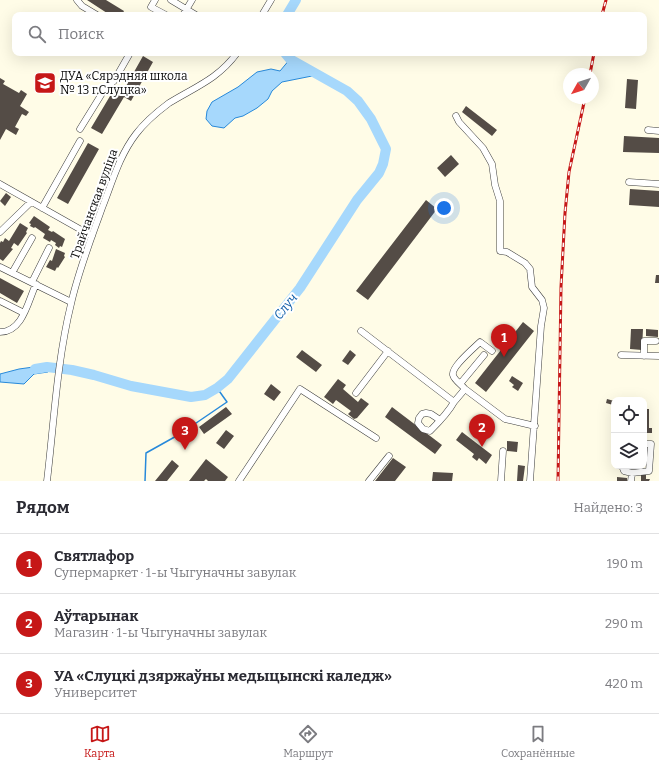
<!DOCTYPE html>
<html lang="ru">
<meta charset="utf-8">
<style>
:root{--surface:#fff;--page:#f7f7f7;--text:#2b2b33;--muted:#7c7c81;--line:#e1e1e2;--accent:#c61717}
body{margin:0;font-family:Bitter,serif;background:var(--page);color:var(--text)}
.controls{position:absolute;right:12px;bottom:12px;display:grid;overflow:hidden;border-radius:8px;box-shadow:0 4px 16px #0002}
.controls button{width:36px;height:36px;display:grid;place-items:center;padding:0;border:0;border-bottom:1px solid var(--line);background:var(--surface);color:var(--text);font:20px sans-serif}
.compass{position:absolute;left:563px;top:68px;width:36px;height:36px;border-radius:50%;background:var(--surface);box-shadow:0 4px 16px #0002;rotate:231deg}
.you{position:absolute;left:444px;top:208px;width:14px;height:14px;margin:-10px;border:3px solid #fff;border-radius:50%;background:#1a73e8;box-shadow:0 0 0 6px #1a73e833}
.badge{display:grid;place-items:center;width:26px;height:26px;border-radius:50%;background:var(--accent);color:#fff;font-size:13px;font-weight:700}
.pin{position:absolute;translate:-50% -33px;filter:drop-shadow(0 1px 2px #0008)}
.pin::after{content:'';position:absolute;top:21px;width:14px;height:12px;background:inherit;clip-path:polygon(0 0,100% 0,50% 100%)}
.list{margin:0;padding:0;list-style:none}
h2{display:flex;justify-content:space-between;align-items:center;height:52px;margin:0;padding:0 16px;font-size:17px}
h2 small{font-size:13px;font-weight:400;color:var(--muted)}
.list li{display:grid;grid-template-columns:26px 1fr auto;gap:12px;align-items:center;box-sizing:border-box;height:60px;padding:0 16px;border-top:1px solid var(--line)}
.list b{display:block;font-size:15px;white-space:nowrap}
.list p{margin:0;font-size:13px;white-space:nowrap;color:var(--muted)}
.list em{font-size:13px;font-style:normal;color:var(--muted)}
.icon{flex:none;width:22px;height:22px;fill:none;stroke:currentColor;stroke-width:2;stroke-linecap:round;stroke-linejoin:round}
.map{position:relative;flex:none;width:659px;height:481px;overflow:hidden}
.search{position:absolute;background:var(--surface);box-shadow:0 4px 16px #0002;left:12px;right:12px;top:12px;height:44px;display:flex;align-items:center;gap:10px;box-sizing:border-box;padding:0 14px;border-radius:8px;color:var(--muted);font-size:15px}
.sheet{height:232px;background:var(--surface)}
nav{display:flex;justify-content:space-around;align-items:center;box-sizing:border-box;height:56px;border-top:1px solid var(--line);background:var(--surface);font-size:11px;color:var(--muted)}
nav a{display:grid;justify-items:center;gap:2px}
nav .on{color:var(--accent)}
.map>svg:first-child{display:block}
.water{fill:#a6d8fc;stroke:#2789da}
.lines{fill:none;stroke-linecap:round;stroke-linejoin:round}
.stream{stroke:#2789da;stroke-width:1.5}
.river{stroke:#a6d8fc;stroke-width:10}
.building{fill:#544c46}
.minor-casing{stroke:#3d3d3d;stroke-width:7}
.minor{stroke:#fff;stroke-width:6}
.rail-casing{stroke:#c61717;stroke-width:3}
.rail{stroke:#fff;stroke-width:1.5;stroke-dasharray:4.5;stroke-linecap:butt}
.labels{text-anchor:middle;stroke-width:4;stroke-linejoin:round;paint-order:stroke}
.poi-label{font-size:12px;fill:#0a0a0a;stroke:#fff;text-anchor:start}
.street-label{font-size:12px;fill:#0a0a0a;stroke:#fff}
.water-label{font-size:13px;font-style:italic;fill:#0a5aa6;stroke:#fff}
</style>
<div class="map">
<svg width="659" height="481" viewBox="0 0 659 481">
<rect width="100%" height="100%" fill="#fffce7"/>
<path class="water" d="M 290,59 L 317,75 L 282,82 L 272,91 L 268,99 L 257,108 L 243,116 L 235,118 L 224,128 L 212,126 L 206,119 L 207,111 L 212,102 L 238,87 L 257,72 L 271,69 L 280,71 Z
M 48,365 L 48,372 L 34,374 L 24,384 L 0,382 L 0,374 L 19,369 Z"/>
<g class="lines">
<path class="stream" d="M 145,481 L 146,453 L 180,434 L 227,402 L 217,388"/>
<path class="river" d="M 287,15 L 296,0
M 35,369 L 47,367 L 72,370 L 94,375 L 131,386 L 191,397 L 205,395 L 217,388 L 228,379 L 300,288 L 357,200 L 379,173 L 383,164 L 386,149 L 371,119 L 358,101 L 347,91 L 290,59 L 285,53"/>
</g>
<path class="building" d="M 87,0 L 106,0 L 124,11 L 122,15 L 110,15 Z
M 143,56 L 153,62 L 131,101 L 124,97 L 102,134 L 91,128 L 113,91 L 121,95 Z
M 0,78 L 5,81 L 3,84 L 19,93 L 21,90 L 27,94 L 20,106 L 29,112 L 26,116 L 22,114 L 15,127 L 19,129 L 16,135 L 6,129 L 0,140 Z
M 627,79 L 638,80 L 636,109 L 625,108 Z
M 466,106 L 497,130 L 492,136 L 462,112 Z
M 624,136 L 659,138 L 659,153 L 623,152 Z
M 88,143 L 99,149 L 68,204 L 57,198 Z
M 451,155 L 459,164 L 445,177 L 437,168 Z
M 630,189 L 659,191 L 659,207 L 629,205 Z
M 6,193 L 11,197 L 5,206 L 0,201 Z
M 426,200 L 437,209 L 368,300 L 356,291 Z
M 34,216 L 50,227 L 48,230 L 52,232 L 53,231 L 65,239 L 62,247 L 60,246 L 59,248 L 55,245 L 56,243 L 51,240 L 50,242 L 43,238 L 45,234 L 35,227 L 34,228 L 30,226 L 31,224 L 29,223 Z
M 20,223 L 28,228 L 26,232 L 27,233 L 18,246 L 14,243 L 11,248 L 13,249 L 3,261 L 0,259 L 0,243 L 1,241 L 3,242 L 5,238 L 9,241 Z
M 56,249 L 65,253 L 64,256 L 65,257 L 58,268 L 57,267 L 55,271 L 46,267 L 50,260 L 52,261 Z
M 656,275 L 659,275 L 659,283 L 655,283 Z
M 0,278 L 24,291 L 17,303 L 0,293 Z
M 523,322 L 534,331 L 486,392 L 475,383 Z
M 631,329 L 643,329 L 642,350 L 630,349 Z
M 646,329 L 658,330 L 658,337 L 646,336 Z
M 302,350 L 322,365 L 316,372 L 296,357 Z
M 350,350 L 356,355 L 348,365 L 342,361 Z
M 512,376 L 523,383 L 518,391 L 512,387 L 514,385 L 509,381 Z
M 338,379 L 346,385 L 343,389 L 358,402 L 361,398 L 369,404 L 357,418 L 354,419 L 348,414 L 351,411 L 336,400 L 333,404 L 324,397 Z
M 271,384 L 281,392 L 274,401 L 264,394 Z
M 607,399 L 614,401 L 613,405 L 606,403 Z
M 226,407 L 232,414 L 204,434 L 199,427 Z
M 392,407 L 442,445 L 435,454 L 385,417 Z
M 644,409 L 649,409 L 649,428 L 652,428 L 652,433 L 645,433 Z
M 226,430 L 234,436 L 224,449 L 216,443 Z
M 462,432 L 492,455 L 486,464 L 479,458 L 477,461 L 472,457 L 474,454 L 456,440 Z
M 507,441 L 518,442 L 517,452 L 507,451 Z
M 393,458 L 406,467 L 395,481 L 375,481 Z
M 206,459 L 228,477 L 225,481 L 208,481 L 206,479 L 204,481 L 189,481 Z
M 172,460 L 179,466 L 167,481 L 155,481 Z
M 518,465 L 525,466 L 523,481 L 517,481 Z
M 433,472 L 453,473 L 452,481 L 432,481 Z
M 641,475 L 646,475 L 646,479 L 650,479 L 649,481 L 641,481 Z
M 617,477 L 627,478 L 627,481 L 617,481 Z"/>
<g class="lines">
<g class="minor-casing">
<path id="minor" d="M 77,0 L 82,6 L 97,15
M 155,0 L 151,7 L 166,15
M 171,0 L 196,15
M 183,15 L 192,0
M 262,15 L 271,0
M 456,116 L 459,122 L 483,148 L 492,164 L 495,185 L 500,201 L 500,251 L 507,252 L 525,263 L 530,269 L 532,287 L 542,300 L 544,308 L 541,326 L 530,481
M 80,129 L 106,87 L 114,81 L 130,53
M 648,130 L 659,131
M 629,182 L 659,184
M 0,184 L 92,236
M 42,208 L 80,141
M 0,232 L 31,202
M 0,267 L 71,302
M 12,273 L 32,238
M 32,282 L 49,248
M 0,301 L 24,313
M 361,331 L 454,402 L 465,389 L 505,419 L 535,426
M 0,332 C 23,332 28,301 36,284
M 621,355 L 659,356
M 644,356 L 644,341 L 656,341
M 460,384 L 484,355
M 465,389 C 462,385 454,380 453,375 C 451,367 474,348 480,342 L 492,351
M 356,393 L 388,351
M 440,420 L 431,414 L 426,413 L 422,414 L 419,418 L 418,423 L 423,429 L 430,431 C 439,422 448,413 454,402
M 622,466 L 624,471 L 632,473 L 649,471 L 651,444 L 644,444
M 47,481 C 54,422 57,361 71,304 C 78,272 91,239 102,208 C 112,183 119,156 136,134 C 145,122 157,112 169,103 C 195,87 218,79 237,53
M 239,481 L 300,389 L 376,438
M 369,481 L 389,456
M 501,481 L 503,451
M 631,481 L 632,473"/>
</g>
<use href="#minor" class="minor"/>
<g class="rail-casing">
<path id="rail" d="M 602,15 L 606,0
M 590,74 L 594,53
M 558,481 L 561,287 L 565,213 L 569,172 L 585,98"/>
</g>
<use href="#rail" class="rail"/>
</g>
<defs>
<g id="school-square" transform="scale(1.15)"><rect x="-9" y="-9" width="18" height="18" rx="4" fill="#c61717" stroke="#fff"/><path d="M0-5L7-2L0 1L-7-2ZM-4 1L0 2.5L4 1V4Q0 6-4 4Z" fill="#fff"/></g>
</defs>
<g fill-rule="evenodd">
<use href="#school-square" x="45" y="83"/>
</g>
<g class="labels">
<g class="poi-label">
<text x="60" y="80">ДУА «Сярэдняя школа<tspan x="60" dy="14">№ 13 г.Слуцка»</tspan></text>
</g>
<g class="street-label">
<text transform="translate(94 204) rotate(-70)" y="4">Трайчанская вуліца</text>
</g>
<g class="water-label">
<text transform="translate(285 306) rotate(-52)" y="5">Случ</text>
</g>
</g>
</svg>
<div class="controls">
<button><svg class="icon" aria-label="locate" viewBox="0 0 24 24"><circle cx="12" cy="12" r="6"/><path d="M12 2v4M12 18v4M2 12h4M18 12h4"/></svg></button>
<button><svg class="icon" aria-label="layers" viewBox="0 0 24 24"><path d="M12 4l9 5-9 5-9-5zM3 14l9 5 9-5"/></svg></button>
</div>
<svg class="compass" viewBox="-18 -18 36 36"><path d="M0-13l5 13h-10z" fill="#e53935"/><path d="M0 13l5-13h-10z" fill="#7c7c81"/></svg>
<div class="you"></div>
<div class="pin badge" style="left:504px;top:357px">1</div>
<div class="pin badge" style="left:482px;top:447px">2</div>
<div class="pin badge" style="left:185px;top:450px">3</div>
<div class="search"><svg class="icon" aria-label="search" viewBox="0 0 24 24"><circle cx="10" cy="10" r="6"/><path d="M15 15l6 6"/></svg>Поиск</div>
</div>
<section class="sheet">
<h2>Рядом<small>Найдено: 3</small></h2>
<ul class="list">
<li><span class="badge">1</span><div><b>Святлафор</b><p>Супермаркет · 1-ы Чыгуначны завулак</p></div><em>190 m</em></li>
<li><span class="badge">2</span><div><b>Аўтарынак</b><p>Магазин · 1-ы Чыгуначны завулак</p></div><em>290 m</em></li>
<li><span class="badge">3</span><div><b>УА «Слуцкі дзяржаўны медыцынскі каледж»</b><p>Университет</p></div><em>420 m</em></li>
</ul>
</section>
<nav>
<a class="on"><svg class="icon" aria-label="map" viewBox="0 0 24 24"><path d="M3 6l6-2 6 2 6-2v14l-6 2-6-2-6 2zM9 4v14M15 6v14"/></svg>Карта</a>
<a><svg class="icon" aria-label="directions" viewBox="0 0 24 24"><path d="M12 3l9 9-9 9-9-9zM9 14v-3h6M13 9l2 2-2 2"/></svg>Маршрут</a>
<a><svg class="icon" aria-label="saved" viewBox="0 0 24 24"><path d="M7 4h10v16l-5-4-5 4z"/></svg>Сохранённые</a>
</nav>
